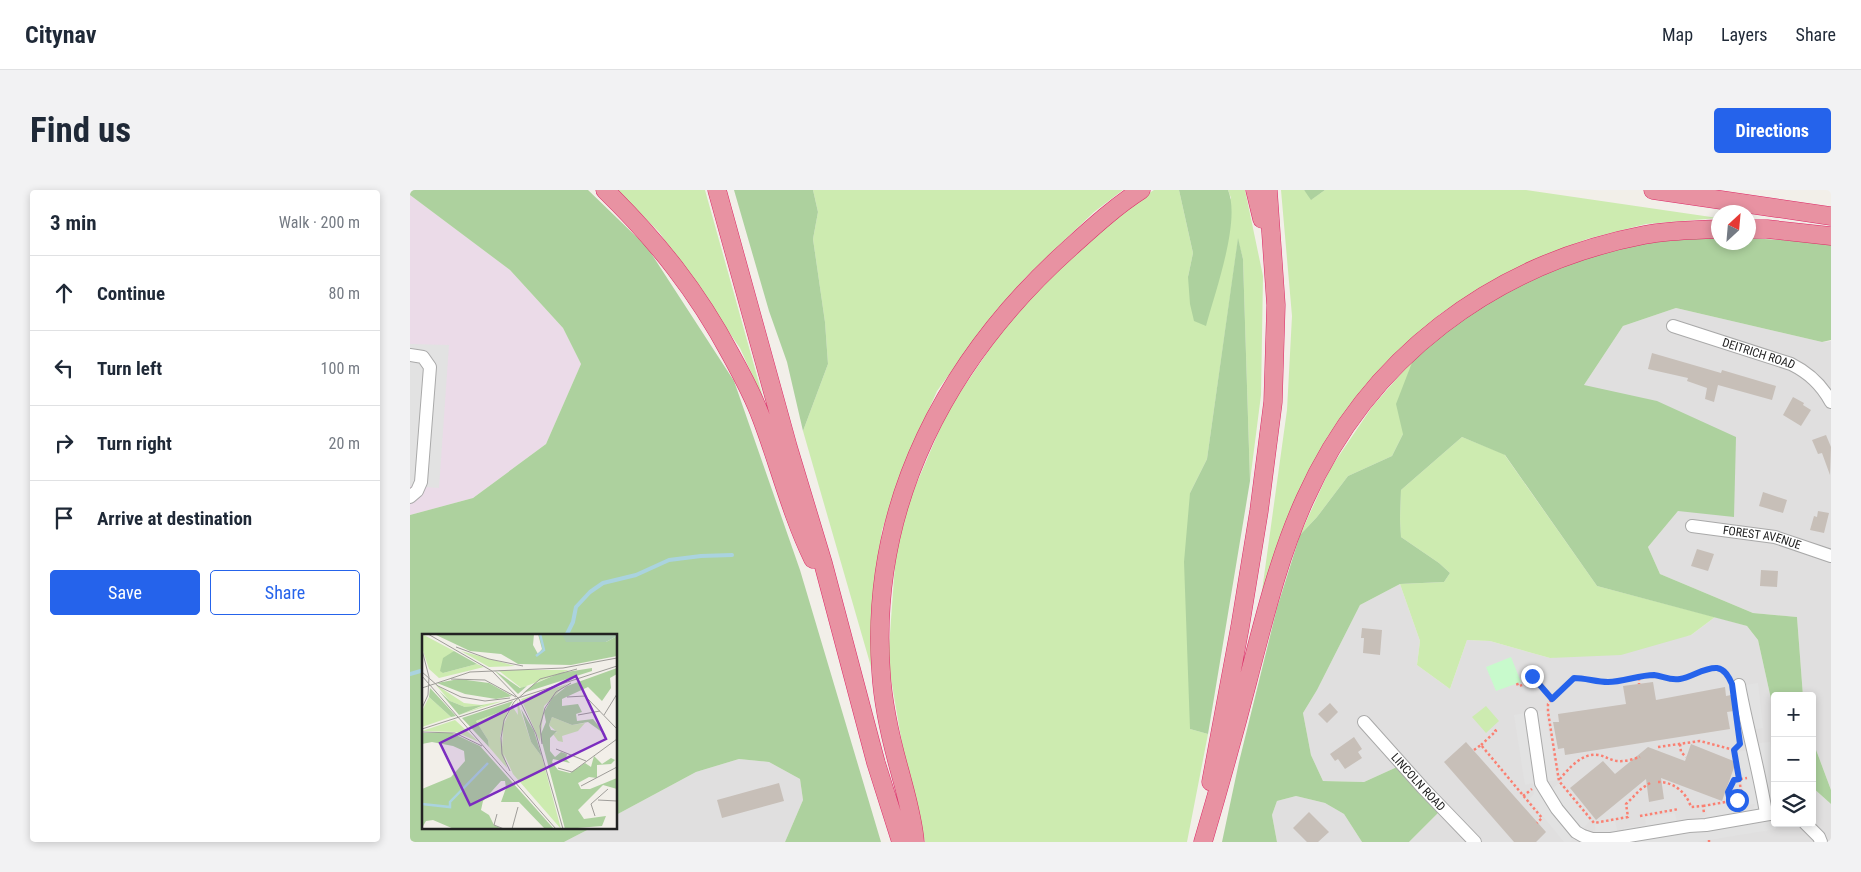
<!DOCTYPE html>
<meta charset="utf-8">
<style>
:root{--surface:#fff;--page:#f2f2f3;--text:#1f2937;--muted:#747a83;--line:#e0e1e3;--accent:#2563eb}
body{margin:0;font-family:"Roboto Condensed",sans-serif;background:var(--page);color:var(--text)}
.controls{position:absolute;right:15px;bottom:15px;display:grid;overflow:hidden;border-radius:5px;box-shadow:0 2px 8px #0003}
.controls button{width:45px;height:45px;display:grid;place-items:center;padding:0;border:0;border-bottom:1px solid var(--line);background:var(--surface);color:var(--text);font:25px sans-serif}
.compass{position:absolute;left:1301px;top:15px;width:45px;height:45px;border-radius:50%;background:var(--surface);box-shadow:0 2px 8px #0003;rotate:26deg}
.stop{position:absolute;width:15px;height:15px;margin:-11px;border:4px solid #2563eb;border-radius:50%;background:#fff}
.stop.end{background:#2563eb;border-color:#fff;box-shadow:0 1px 5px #0008}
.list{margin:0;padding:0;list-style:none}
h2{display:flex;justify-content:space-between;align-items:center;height:65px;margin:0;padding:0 20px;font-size:21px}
h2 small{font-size:16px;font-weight:400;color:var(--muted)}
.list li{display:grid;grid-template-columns:32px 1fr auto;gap:15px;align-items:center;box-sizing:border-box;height:75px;padding:0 20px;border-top:1px solid var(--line)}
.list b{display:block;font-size:19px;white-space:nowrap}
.list em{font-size:16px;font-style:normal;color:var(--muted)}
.actions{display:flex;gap:10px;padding:15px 20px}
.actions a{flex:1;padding:11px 0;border:1px solid var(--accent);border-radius:5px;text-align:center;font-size:18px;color:var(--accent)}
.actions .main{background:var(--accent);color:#fff}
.icon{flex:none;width:28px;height:28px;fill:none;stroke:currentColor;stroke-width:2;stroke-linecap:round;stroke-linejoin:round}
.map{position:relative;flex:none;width:1421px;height:652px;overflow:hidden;border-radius:5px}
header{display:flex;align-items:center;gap:30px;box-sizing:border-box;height:70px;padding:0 25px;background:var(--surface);border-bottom:1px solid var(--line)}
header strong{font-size:24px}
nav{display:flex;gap:28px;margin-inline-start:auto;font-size:18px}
.intro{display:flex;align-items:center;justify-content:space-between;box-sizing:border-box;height:120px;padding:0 30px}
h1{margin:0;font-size:35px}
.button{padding:12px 22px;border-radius:5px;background:var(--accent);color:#fff;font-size:18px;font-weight:700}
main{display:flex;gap:30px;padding:0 30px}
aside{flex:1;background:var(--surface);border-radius:5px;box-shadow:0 2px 8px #0003}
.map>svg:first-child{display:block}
.residential{fill:#e0dfdf}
.industrial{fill:#ebdbe8}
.grass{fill:#cdebb0}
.forest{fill:#add19e}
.park{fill:#c8facc}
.parking{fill:#e2e2e2}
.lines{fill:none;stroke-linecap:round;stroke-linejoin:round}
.stream{stroke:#aad3df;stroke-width:4}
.building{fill:#c7bfb8}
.minor-casing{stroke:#a9a9a9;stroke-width:14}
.highway-casing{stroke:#dc2a67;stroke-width:19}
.path{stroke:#fa8072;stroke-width:2.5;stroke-dasharray:2.5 2.5;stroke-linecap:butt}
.minor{stroke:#fff;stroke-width:12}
.highway{stroke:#e892a2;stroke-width:18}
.route{stroke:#2563eb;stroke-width:6}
.labels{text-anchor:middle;stroke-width:4;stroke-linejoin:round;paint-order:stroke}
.street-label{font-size:12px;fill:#222;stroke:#fff}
.inset-river{fill:none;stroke:#aad3df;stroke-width:2.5}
.inset-road{fill:none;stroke:#9f9d99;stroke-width:1}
.view{fill:#7b2cbf;fill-opacity:0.15;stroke:#7b2cbf;stroke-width:2.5}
.inset-edge{fill:none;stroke:#222;stroke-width:2.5}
</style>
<header>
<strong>Citynav</strong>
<nav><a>Map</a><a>Layers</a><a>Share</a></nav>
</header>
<div class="intro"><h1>Find us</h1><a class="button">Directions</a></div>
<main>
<aside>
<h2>3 min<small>Walk · 200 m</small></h2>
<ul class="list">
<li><svg class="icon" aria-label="ahead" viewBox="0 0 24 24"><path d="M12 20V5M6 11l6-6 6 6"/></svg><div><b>Continue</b></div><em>80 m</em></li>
<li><svg class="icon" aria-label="left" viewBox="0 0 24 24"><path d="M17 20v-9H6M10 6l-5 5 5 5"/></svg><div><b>Turn left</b></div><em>100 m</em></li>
<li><svg class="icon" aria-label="right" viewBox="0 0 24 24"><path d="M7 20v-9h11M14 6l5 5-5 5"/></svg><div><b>Turn right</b></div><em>20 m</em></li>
<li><svg class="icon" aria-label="arrive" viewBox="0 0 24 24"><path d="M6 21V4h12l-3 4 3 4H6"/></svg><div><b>Arrive at destination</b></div></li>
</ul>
<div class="actions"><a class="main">Save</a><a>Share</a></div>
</aside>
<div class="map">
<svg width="1421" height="652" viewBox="0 0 1421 652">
<rect width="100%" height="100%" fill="#f2efe9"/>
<path class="residential" d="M 1266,118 L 1412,152 L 1421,151 L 1421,600 L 1402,549 L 1402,506 L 1393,506 L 1387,427 L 1343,423 L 1250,384 L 1238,357 L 1268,321 L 1174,195 L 1213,136 Z
M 990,394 L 1010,451 L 1007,475 L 1040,499 L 1057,450 L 1080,451 L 1140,468 L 1281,445 L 1305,427 L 1337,436 L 1348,450 L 1365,527 L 1365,633 L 1402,633 L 1402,597 L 1421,614 L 1421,652 L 999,652 L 1029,622 L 987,577 L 954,592 L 913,591 L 901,565 L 893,523 L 907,500 L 950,415 Z
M 329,569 L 359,572 L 390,589 L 393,610 L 375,652 L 154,652 L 181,638 L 206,638 L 206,625 L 286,582 Z
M 886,606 L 915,613 L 934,624 L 952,652 L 867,652 L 862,625 L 867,611 Z"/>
<path class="industrial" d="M 0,5 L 100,80 L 153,138 L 171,174 L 136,254 L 63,308 L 0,325 Z"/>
<path class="grass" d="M 207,0 L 295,0 L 354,211 L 330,158 L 249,42 Z
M 403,0 L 713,0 L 684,22 L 615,88 L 577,133 L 527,201 L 495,274 L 472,340 L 463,406 L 466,494 L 393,241 L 418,174 L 415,132 L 403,49 L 408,22 Z
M 744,0 L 769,0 L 783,63 L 778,87 L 821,8 L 818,0 L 835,0 L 853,86 L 851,205 L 840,291 L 833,69 L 828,50 L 797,269 L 780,303 L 780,539 L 798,544 L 777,652 L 515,652 L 494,565 L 478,471 L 486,361 L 497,316 L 538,220 L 603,125 L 657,68 L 722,14 Z
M 871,0 L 894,0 L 902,9 L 915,0 L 1116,0 L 1308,28 L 1236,34 L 1177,49 L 1098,82 L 1030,124 L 965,185 L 918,246 L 880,324 L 851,408 L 877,220 L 882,126 Z
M 1003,170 L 993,244 L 982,266 L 938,286 L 907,327 L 890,345 L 920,279 L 962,217 Z
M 1052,247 L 1094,264 L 1187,396 L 1305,427 L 1281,445 L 1211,465 L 1140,468 L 1080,451 L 1057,450 L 1040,499 L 1007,475 L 1010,451 L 990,394 L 1034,392 L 1040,383 L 1029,373 L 991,347 L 990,329 L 991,300 Z
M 1076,516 L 1089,531 L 1076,543 L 1062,527 Z"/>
<path class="forest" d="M 0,0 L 178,0 L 237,57 L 324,191 L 390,380 L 471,652 L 375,652 L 393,610 L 390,589 L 359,572 L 329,569 L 286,582 L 206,625 L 206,446 L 14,446 L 14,638 L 181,638 L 154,652 L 0,652 L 0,325 L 63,308 L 136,254 L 171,174 L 153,138 L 100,80 L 0,5 Z
M 324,0 L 403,0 L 408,22 L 403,49 L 415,132 L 418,174 L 393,241 L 377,172 L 359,121 Z
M 769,0 L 818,0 C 831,31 805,102 796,136 L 784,131 L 780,114 L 778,87 L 783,63 Z
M 894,0 L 915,0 L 901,10 Z
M 1308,47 L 1308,52 L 1338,52 L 1339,48 L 1421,53 L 1421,150 L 1412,152 L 1266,118 L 1213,136 L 1174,195 L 1247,211 L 1326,247 L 1324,327 L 1268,321 L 1238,357 L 1250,384 L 1343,423 L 1387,427 L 1393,506 L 1365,506 L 1365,527 L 1348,450 L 1337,436 L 1187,396 L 1095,265 L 1052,247 L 991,300 L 990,329 L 991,347 L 1029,373 L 1040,383 L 1034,392 L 990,394 L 950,415 L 907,500 L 893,523 L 901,565 L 913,591 L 954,592 L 987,577 L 1030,621 L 999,652 L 952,652 L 934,624 L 915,613 L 886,606 L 867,611 L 862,625 L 867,652 L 812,652 L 829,572 L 867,418 L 890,345 L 907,327 L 938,286 L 982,266 L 993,244 L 986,214 L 1003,170 L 1038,140 L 1080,111 L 1126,86 L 1185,64 L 1261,48 Z
M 828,48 L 833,69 L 840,291 L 798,544 L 780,539 L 774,372 L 780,303 L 797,269 Z
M 1402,549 L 1421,600 L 1421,614 L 1402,597 Z"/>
<path class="park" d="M 1101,467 L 1111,492 L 1086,501 L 1076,477 Z"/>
<path class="parking" d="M 0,154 L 39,155 L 29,298 L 0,296 Z
M 1348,493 L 1353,538 L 1331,542 L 1324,497 Z
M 1135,520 L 1147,590 L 1138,591 L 1137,594 L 1142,599 L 1149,593 L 1180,631 L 1160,652 L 1154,652 L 1119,609 L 1124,604 L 1123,593 L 1115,595 L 1104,525 Z
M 1360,552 L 1365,582 L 1365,613 L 1360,614 L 1366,639 L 1287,652 L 1216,652 L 1214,638 L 1236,635 L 1235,627 L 1265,623 L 1267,632 L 1293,627 L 1297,625 L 1296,617 L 1326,612 L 1328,621 L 1343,619 L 1345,614 L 1336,615 L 1327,562 L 1338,560 L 1350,553 Z
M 1205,631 L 1210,652 L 1186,652 L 1185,634 Z"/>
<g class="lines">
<path class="stream" d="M 154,446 L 157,444 L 163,432 L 166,417 L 180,402 L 193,393 L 226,385 L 259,370 L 291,366 L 322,365
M 0,484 L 14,480"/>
</g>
<path class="building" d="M 1242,163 L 1311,183 L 1312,180 L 1366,196 L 1362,210 L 1308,195 L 1304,212 L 1295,209 L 1297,198 L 1277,191 L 1278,188 L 1238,179 Z
M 1383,207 L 1394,213 L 1393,215 L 1401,220 L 1391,236 L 1373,225 Z
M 1416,245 L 1421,257 L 1420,285 L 1412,263 L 1408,264 L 1402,250 Z
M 1353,302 L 1377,310 L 1373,323 L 1349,316 Z
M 1408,321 L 1419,323 L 1414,343 L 1400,340 L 1404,326 L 1407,327 Z
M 1287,359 L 1304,364 L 1298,381 L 1281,376 Z
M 1351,380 L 1368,381 L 1367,397 L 1350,396 Z
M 952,438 L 972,440 L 970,465 L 953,463 L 954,448 L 951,448 Z
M 1243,492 L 1246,510 L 1315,497 L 1316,506 L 1321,505 L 1324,521 L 1317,522 L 1320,539 L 1155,565 L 1154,558 L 1148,559 L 1143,532 L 1149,532 L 1148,524 L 1216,514 L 1213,496 Z
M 920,513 L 928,522 L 917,533 L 908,524 Z
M 944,547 L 952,559 L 948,562 L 952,568 L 935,579 L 928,569 L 925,571 L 920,564 Z
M 1056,552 L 1136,642 L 1126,652 L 1104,652 L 1034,572 Z
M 1281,554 L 1326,572 L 1312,611 L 1251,588 L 1254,609 L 1239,612 L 1236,589 L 1186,630 L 1160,598 L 1193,571 L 1205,584 L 1238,557 L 1275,571 Z
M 369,593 L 374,611 L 312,628 L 307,610 Z
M 899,622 L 919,642 L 908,652 L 897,652 L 883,638 Z"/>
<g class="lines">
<g class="minor-casing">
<g id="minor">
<path id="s1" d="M 1263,136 L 1381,174 C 1399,183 1411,194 1421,212"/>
<path d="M 0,165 L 13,167 L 20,177 L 11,292 L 7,301 L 0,307"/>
<path id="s2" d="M 1282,336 L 1365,347 L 1421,366"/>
<path d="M 1329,495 C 1337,538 1349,580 1356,623"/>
<path d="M 1121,524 L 1131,593 L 1147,619 L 1166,642 L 1173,646 L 1182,649 L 1201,649 L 1279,636 L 1296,635 L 1365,623"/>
<path id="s3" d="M 954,532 L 1013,598 L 1065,652"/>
<path d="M 1395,633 L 1409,647 L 1411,652"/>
</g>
</g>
<g class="highway-casing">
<path id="highway" d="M 195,0 C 247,51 287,101 321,165 C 332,185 343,205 351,227 C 369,274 381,324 403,369
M 307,0 L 378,257 L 413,373 L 466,573 L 491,652
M 845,0 L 852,29
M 1243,0 L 1421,26
M 1338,39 L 1357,39 L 1421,46
M 801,592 L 830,437 L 849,321 L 863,212 L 866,115 L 858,0
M 505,652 C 503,628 496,605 490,582 C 481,550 473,516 471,482 C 459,313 538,167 661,57 C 683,37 706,16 731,0
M 793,652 C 809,598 824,544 838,490 C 854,429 869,366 895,309 C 958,168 1083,74 1234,45 C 1258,40 1283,40 1308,39"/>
</g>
<path class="path" d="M 1122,486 L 1142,509
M 1229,488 L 1229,494
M 1107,493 L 1108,496 L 1127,492
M 1270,554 L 1271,562 L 1276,567
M 1071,555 L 1086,541 L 1083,538
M 1248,557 L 1290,551 L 1324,560 L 1330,554
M 1064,560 L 1071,555 L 1132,628 L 1127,633
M 1150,589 C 1158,579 1173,562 1188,565 C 1195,566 1200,570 1207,571 C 1215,572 1223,569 1230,567
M 1248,592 C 1264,592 1276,602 1281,617 L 1293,616 L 1294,623
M 1240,593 L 1231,599 L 1216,614 L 1218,627 L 1184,633 L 1149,591 L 1138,522 L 1138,514 L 1141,510 L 1164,488 L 1174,488 L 1197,492 L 1244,485 L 1260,490 L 1270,489 L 1306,478 L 1312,480 L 1319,487
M 1113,606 L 1122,599
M 1320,612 L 1318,602 L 1324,590 L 1337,588
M 1293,616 L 1327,610 L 1332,606 L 1324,560
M 1230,626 L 1269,619
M 1299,650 L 1299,652"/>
<use href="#minor" class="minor"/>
<use href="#highway" class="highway"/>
</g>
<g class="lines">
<path class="route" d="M 1122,486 L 1142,509 L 1164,488 C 1176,488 1186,492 1198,492 C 1213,492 1229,485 1244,485 C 1253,486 1260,491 1270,489 C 1282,487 1295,477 1307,478 C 1315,479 1319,487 1322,494 L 1330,554 L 1324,560 L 1329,589 L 1324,590 L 1318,602 L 1320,612 L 1327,610"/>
</g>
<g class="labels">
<g class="street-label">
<text dy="4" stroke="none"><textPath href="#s1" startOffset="90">DEITRICH ROAD</textPath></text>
<text dy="4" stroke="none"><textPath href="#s2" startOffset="71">FOREST AVENUE</textPath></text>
<text dy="4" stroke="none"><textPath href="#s3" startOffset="81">LINCOLN ROAD</textPath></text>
</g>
</g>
<g transform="translate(12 444)">
<rect width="195" height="195" fill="#f2efe9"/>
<path d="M 0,0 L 32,17 L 21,39 L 55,30 L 62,33 L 17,44 L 7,35 L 0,14 ZM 39,17 L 93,32 L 67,33 ZM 76,36 L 147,36 L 99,54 ZM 13,50 L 42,69 L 59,71 L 81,67 L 37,81 L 61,72 L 43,73 L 28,67 ZM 145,50 L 122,72 L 118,108 L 99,65 ZM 7,63 L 29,83 L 0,93 L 0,77 ZM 95,66 L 109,108 L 120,123 L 139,195 L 91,140 L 80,116 L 81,92 L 90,72 L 96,81 ZM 86,75 L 78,103 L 85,134 L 67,113 L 66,106 L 54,87 ZM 130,83 L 150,91 L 163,89 L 156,97 L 140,102 L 141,108 L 136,107 L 131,100 L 135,98 L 127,91 ZM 33,86 L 57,108 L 34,98 L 0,97 Z" fill="#cdebb0"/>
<path d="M 12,0 L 112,0 L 111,11 L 116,20 L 120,15 L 116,0 L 140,0 L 147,8 L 184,8 L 195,2 L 195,22 L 149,31 L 96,30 L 79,20 L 48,17 ZM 32,17 L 55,30 L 21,39 L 18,37 L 21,24 ZM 170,34 L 170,37 L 101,59 L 112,50 L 138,39 ZM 195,34 L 195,40 L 188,44 L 189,54 L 180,67 L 166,53 L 140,65 L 140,72 L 156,70 L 160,78 L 154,80 L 155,87 L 171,85 L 184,101 L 166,88 L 150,91 L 130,83 L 127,91 L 129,96 L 135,97 L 128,104 L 128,117 L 133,123 L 139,118 L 145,120 L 144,125 L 148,129 L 131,125 L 130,128 L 136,136 L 148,139 L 163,129 L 169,133 L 172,122 L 180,130 L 189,124 L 193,126 L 189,130 L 175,131 L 175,144 L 167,143 L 156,149 L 159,155 L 168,155 L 195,144 L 195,155 L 181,151 L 156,176 L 162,185 L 184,182 L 180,192 L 143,195 L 120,108 L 119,100 L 124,88 L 122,78 L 130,64 L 145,52 ZM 72,36 L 98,54 L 105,52 L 96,60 ZM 37,45 L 67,49 L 90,62 L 74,65 L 43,60 L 15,49 ZM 8,54 L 10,56 L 34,82 L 29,83 L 7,63 ZM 17,57 L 28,67 L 43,73 L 62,71 L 37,81 ZM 91,67 L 86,75 L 54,87 L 66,106 L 67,113 L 40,84 ZM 99,75 L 112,97 L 120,123 L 109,108 ZM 0,99 L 30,99 L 58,112 L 132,195 L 123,195 L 97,168 L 79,168 L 84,154 L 83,147 L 79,147 L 61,167 L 59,176 L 67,181 L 72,191 L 80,195 L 32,195 L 11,186 L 4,187 L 0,194 L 0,155 L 29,143 L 43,127 L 42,117 L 31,112 L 10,108 L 0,110 Z" fill="#add19e"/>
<path d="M 140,0 L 195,0 L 195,2 L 184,8 L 144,8 Z" fill="#aacbaf"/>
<path class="inset-river" d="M 114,22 L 122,16 L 118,0M 0,170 L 28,173 L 28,168 L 66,129"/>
<path class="inset-road" d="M 6,0 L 70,37 L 97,65 L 114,100 L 141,195M 34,13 L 67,25 L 101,32M 0,16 L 7,43 L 6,61 L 0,74M 0,38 L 16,52 L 39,63 L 63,67 L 88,64M 0,42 L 134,195M 29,45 L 63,46 L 94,63M 0,54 L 48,38 L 141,34 L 195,24M 145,63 L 163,62 L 195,95M 156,81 L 178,77M 182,81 L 195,60M 0,95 L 195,32M 0,98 L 33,99 L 60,112M 120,110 L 118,92 L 123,74 L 134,58 L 149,49M 134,115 L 164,127M 136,134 L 150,138 L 195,105M 88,137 L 80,120 L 79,104 L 82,86 L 92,68 L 118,45 L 155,35M 159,152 L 195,133M 176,166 L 195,167M 75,180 L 72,191 L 82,195M 173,182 L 169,170 L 186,155M 90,195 L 96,173"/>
<path class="view" d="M 154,42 L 184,105 L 48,171 L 18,109 Z"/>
<rect width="195" height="195" class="inset-edge"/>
</g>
</svg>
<div class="controls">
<button>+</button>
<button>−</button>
<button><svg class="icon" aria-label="layers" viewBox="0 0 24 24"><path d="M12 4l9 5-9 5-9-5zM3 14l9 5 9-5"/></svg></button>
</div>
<svg class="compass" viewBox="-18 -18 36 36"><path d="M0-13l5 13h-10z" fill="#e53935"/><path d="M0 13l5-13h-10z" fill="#747a83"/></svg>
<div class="stop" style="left:1327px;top:610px"></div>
<div class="stop end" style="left:1122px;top:486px"></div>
</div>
</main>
